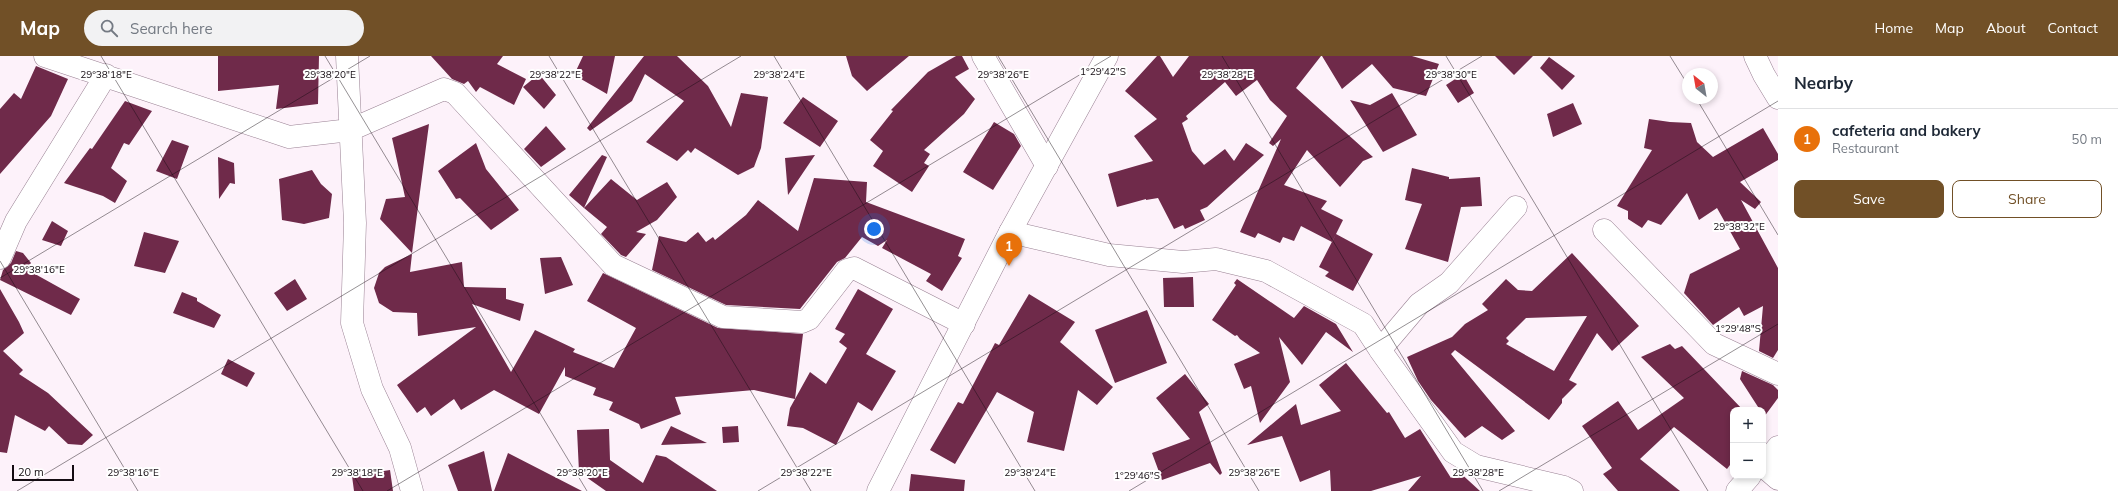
<!DOCTYPE html>
<meta charset="utf-8">
<style>
:root{--surface:#fff;--page:#f2f2f3;--text:#1f2937;--muted:#747a83;--line:#e0e1e3;--accent:#715027}
body{margin:0;font-family:Mulish,sans-serif;background:var(--page);color:var(--text)}
.controls{position:absolute;right:12px;bottom:12px;display:grid;overflow:hidden;border-radius:8px;box-shadow:0 2px 6px #0003}
.controls button{width:36px;height:36px;display:grid;place-items:center;padding:0;border:0;border-bottom:1px solid var(--line);background:var(--surface);color:var(--text);font:20px sans-serif}
.compass{position:absolute;left:1682px;top:12px;width:36px;height:36px;border-radius:50%;background:var(--surface);box-shadow:0 2px 6px #0003;rotate:329deg}
.scale{position:absolute;left:12px;bottom:10px;width:62px;box-sizing:border-box;padding-left:4px;border:2px solid #140c12;border-top:0;font-size:11px;line-height:14px;white-space:nowrap;color:#140c12;-webkit-text-stroke:3px #fff;paint-order:stroke}
.you{position:absolute;left:874px;top:173px;width:14px;height:14px;margin:-10px;border:3px solid #fff;border-radius:50%;background:#1a73e8;box-shadow:0 0 0 6px #1a73e833}
.badge{display:grid;place-items:center;width:26px;height:26px;border-radius:50%;background:var(--accent);color:#fff;font-size:13px;font-weight:700}
.pin{position:absolute;translate:-50% -33px;filter:drop-shadow(0 1px 2px #0008)}
.pin::after{content:'';position:absolute;top:21px;width:14px;height:12px;background:inherit;clip-path:polygon(0 0,100% 0,50% 100%)}
.list{margin:0;padding:0;list-style:none}
h2{display:flex;justify-content:space-between;align-items:center;height:52px;margin:0;padding:0 16px;font-size:17px}
h2 small{font-size:13px;font-weight:400;color:var(--muted)}
.list li{display:grid;grid-template-columns:26px 1fr auto;gap:12px;align-items:center;box-sizing:border-box;height:60px;padding:0 16px;border-top:1px solid var(--line)}
.list b{display:block;font-size:15px;white-space:nowrap}
.list p{margin:0;font-size:13px;white-space:nowrap;color:var(--muted)}
.list em{font-size:13px;font-style:normal;color:var(--muted)}
.actions{display:flex;gap:8px;padding:12px 16px}
.actions a{flex:1;padding:9px 0;border:1px solid var(--accent);border-radius:8px;text-align:center;font-size:14px;color:var(--accent)}
.actions .main{background:var(--accent);color:#fff}
.icon{flex:none;width:22px;height:22px;fill:none;stroke:currentColor;stroke-width:2;stroke-linecap:round;stroke-linejoin:round}
.map{position:relative;flex:none;width:1778px;height:435px;overflow:hidden}
header{display:flex;align-items:center;gap:24px;box-sizing:border-box;height:56px;padding:0 20px;background:var(--accent);color:#fff}
header strong{font-size:19px}
nav{display:flex;gap:22px;margin-inline-start:auto;font-size:14px}
.search{width:280px;height:36px;background:var(--page);display:flex;align-items:center;gap:10px;box-sizing:border-box;padding:0 14px;border-radius:22px;color:var(--muted);font-size:15px}
main{display:flex}
aside{flex:1;background:var(--surface)}
.map>svg:first-child{display:block}
.building{fill:#6f2a4a;fill-rule:evenodd}
.lines{fill:none;stroke-linecap:round;stroke-linejoin:round}
.minor-casing{stroke:#998193;stroke-width:23}
.major-casing{stroke:#998193;stroke-width:23}
.minor{stroke:#fff;stroke-width:22}
.major{stroke:#fff;stroke-width:22}
.ticks{fill:none;stroke:#140c12;stroke-width:1;stroke-opacity:0.45}
.ticks-label{font-size:10px;text-anchor:middle;fill:#140c12;stroke:#fff;stroke-width:4;stroke-linejoin:round;paint-order:stroke}
</style>
<header>
<strong>Map</strong>
<div class="search"><svg class="icon" aria-label="search" viewBox="0 0 24 24"><circle cx="10" cy="10" r="6"/><path d="M15 15l6 6"/></svg>Search here</div>
<nav><a>Home</a><a>Map</a><a>About</a><a>Contact</a></nav>
</header>
<main>
<div class="map">
<svg width="1778" height="435" viewBox="0 0 1778 435">
<rect width="100%" height="100%" fill="#fdf2fa"/>
<path class="building" d="M 218,0 L 319,0 L 318,48 L 276,53 L 279,29 L 218,35 Z
M 431,0 L 503,0 L 497,8 L 526,23 L 514,49 L 480,31 L 476,36 L 468,25 L 464,28 L 452,23 Z
M 583,0 L 615,0 L 607,38 L 574,19 Z
M 644,0 L 677,0 L 708,30 L 731,71 L 741,37 L 768,41 L 761,92 L 754,111 L 738,119 L 695,92 L 691,97 L 688,94 L 677,105 L 646,86 L 684,45 L 645,18 L 632,45 L 590,75 L 587,72 Z
M 846,0 L 909,0 L 867,35 L 852,20 Z
M 956,0 L 962,0 L 969,13 L 955,21 L 975,43 L 964,58 L 924,94 L 930,98 L 924,107 L 929,110 L 912,136 L 873,110 L 883,95 L 870,84 L 893,55 L 891,54 L 928,16 Z
M 1157,0 L 1160,0 L 1173,21 L 1189,0 L 1321,0 L 1296,32 L 1373,101 L 1363,105 L 1340,131 L 1307,94 L 1284,129 L 1327,145 L 1321,153 L 1343,164 L 1332,186 L 1301,170 L 1294,185 L 1283,181 L 1280,187 L 1258,177 L 1255,182 L 1240,176 L 1281,83 L 1273,90 L 1269,87 L 1287,60 L 1270,44 L 1257,24 L 1236,40 L 1225,26 L 1186,60 L 1188,63 L 1182,67 L 1192,95 L 1204,109 L 1225,93 L 1234,105 L 1246,87 L 1264,99 L 1207,151 L 1200,154 L 1205,164 L 1185,173 L 1183,169 L 1174,173 L 1158,142 L 1146,144 L 1146,143 L 1117,151 L 1108,118 L 1153,105 L 1134,80 L 1157,63 L 1125,35 Z
M 1322,0 L 1412,0 L 1439,8 L 1426,40 L 1393,32 L 1372,8 L 1342,33 Z
M 1495,0 L 1533,0 L 1514,19 Z
M 1549,1 L 1575,20 L 1562,34 L 1540,12 Z
M 36,10 L 68,23 L 51,60 L 0,118 L 0,53 L 14,37 L 21,43 Z
M 539,18 L 556,39 L 544,53 L 523,31 Z
M 1463,18 L 1474,37 L 1458,47 L 1446,29 Z
M 1392,37 L 1417,79 L 1383,96 L 1350,44 L 1370,49 Z
M 803,41 L 838,65 L 820,91 L 783,67 Z
M 125,45 L 152,55 L 129,89 L 124,87 L 111,112 L 127,125 L 115,147 L 103,140 L 64,127 L 90,92 L 92,93 Z
M 1573,47 L 1582,68 L 1553,81 L 1547,58 Z
M 1649,63 L 1670,66 L 1691,67 L 1697,86 L 1713,101 L 1763,72 L 1778,98 L 1778,104 L 1740,126 L 1761,146 L 1755,153 L 1741,144 L 1778,212 L 1778,294 L 1773,302 L 1759,295 L 1763,250 L 1744,260 L 1739,251 L 1713,269 L 1684,237 L 1690,218 L 1740,193 L 1717,152 L 1699,164 L 1687,137 L 1661,169 L 1648,164 L 1642,172 L 1628,163 L 1628,155 L 1617,150 L 1652,94 L 1644,92 Z
M 994,66 L 1014,78 L 1021,90 L 993,134 L 963,116 Z
M 429,68 L 416,166 L 412,197 L 380,163 L 386,143 L 405,141 L 392,82 Z
M 546,70 L 566,93 L 541,111 L 524,93 Z
M 172,84 L 189,90 L 177,123 L 156,115 Z
M 476,87 L 486,113 L 519,154 L 491,174 L 460,142 L 456,143 L 438,115 Z
M 602,99 L 607,101 L 584,152 L 569,139 Z
M 815,99 L 788,139 L 785,102 Z
M 218,101 L 234,107 L 235,128 L 230,127 L 219,143 Z
M 1412,112 L 1449,121 L 1449,123 L 1480,121 L 1482,150 L 1461,151 L 1448,206 L 1405,193 L 1422,148 L 1405,144 Z
M 312,114 L 321,128 L 332,138 L 329,162 L 304,168 L 282,164 L 279,123 Z
M 814,122 L 867,126 L 866,146 L 965,183 L 958,200 L 962,202 L 942,235 L 926,225 L 931,218 L 882,192 L 887,184 L 878,190 L 862,181 L 845,202 L 837,206 L 800,253 L 726,249 L 652,214 L 659,180 L 686,186 L 698,176 L 706,186 L 713,181 L 715,184 L 746,159 L 758,144 L 798,175 Z
M 611,123 L 637,144 L 667,126 L 677,141 L 657,164 L 636,176 L 646,178 L 626,201 L 621,199 L 601,178 L 607,171 L 584,152 Z
M 52,165 L 68,175 L 61,190 L 42,184 Z
M 144,176 L 179,185 L 165,217 L 134,210 Z
M 1336,178 L 1373,198 L 1353,235 L 1325,220 L 1329,216 L 1319,211 Z
M 16,195 L 23,197 L 31,207 L 26,213 L 80,243 L 71,259 L 0,224 L 3,214 L 11,207 Z
M 1572,197 L 1639,270 L 1612,295 L 1597,277 L 1569,324 L 1577,328 L 1562,343 L 1562,347 L 1549,364 L 1455,294 L 1451,298 L 1515,375 L 1502,384 L 1482,370 L 1465,382 L 1431,344 L 1418,325 L 1407,301 L 1452,281 L 1465,268 L 1488,254 L 1482,248 L 1506,223 L 1518,234 L 1532,235 ZM 1587,260 L 1554,315 L 1506,288 L 1509,285 L 1506,282 L 1526,262 Z
M 412,198 L 410,216 L 462,206 L 464,231 L 506,232 L 506,243 L 524,248 L 520,265 L 472,248 L 511,316 L 535,274 L 575,293 L 573,296 L 614,312 L 636,272 L 587,245 L 603,217 L 718,272 L 803,278 L 795,343 L 754,334 L 675,341 L 681,358 L 641,373 L 639,368 L 609,354 L 613,346 L 593,339 L 596,332 L 565,320 L 565,311 L 539,358 L 494,334 L 461,354 L 454,343 L 431,360 L 425,351 L 417,357 L 397,329 L 476,271 L 418,280 L 417,257 L 393,256 L 379,247 L 374,232 L 379,217 L 385,211 Z
M 561,201 L 573,229 L 545,238 L 540,202 Z
M 1193,221 L 1194,251 L 1164,251 L 1163,222 Z
M 295,223 L 307,243 L 287,255 L 274,237 Z
M 1237,223 L 1294,262 L 1304,250 L 1336,268 L 1353,296 L 1326,276 L 1302,309 L 1279,281 L 1290,326 L 1260,367 L 1251,330 L 1244,333 L 1234,308 L 1260,297 L 1240,283 L 1237,279 L 1235,280 L 1212,264 L 1236,229 L 1234,227 Z
M 0,233 L 19,266 L 24,277 L 3,295 L 23,314 L 19,318 L 48,337 L 93,379 L 82,389 L 68,388 L 49,370 L 45,375 L 15,359 L 7,397 L 0,396 Z
M 858,233 L 893,253 L 866,298 L 896,315 L 872,355 L 858,346 L 836,389 L 803,372 L 787,370 L 790,352 L 810,316 L 826,328 L 847,292 L 839,286 L 845,278 L 835,273 Z
M 182,236 L 197,242 L 197,245 L 221,259 L 214,272 L 173,257 Z
M 1029,238 L 1075,266 L 1060,286 L 1113,331 L 1097,349 L 1078,334 L 1064,395 L 1027,386 L 1034,356 L 997,336 L 955,408 L 930,394 L 958,346 L 963,348 L 995,287 L 999,289 Z
M 1147,254 L 1167,307 L 1115,327 L 1095,274 Z
M 1670,288 L 1675,293 L 1682,290 L 1743,354 L 1733,354 L 1733,405 L 1727,413 L 1674,371 L 1640,403 L 1680,435 L 1618,435 L 1603,418 L 1612,412 L 1582,370 L 1618,345 L 1638,374 L 1684,342 L 1641,301 Z
M 228,303 L 255,317 L 247,331 L 221,318 Z
M 1346,307 L 1387,357 L 1389,356 L 1405,382 L 1420,373 L 1451,422 L 1457,414 L 1480,435 L 1408,435 L 1421,420 L 1371,435 L 1331,435 L 1330,414 L 1300,426 L 1282,380 L 1247,389 L 1296,348 L 1301,369 L 1341,355 L 1319,329 Z
M 1742,315 L 1773,329 L 1778,334 L 1778,342 L 1764,361 L 1763,354 L 1760,354 L 1740,323 Z
M 1185,318 L 1209,348 L 1199,356 L 1222,417 L 1220,419 L 1210,407 L 1162,424 L 1152,397 L 1190,383 L 1156,342 Z
M 671,370 L 707,387 L 661,389 Z
M 738,370 L 739,386 L 723,387 L 722,371 Z
M 609,373 L 610,404 L 643,427 L 656,399 L 666,401 L 717,435 L 606,435 L 579,416 L 577,374 Z
M 484,395 L 492,435 L 458,435 L 448,409 Z
M 508,397 L 582,435 L 494,435 Z
M 390,414 L 393,435 L 354,435 L 352,420 Z
M 911,418 L 965,424 L 964,435 L 909,435 Z"/>
<g class="lines">
<g class="minor-casing">
<path id="minor" d="M 45,0 L 289,81 L 350,74 L 444,33 L 455,37 L 613,209 L 723,261 L 802,266 L 809,263 L 847,214 L 854,212 L 964,268
M 347,0 L 355,167 L 352,267 L 372,333 L 400,392 L 412,435
M 983,0 L 1047,110
M 1755,0 L 1764,19 L 1778,42
M 1604,174 L 1714,288 L 1778,318
M 1010,176 L 1109,199 L 1183,206 L 1216,203 L 1266,215 L 1363,268 L 1380,294 L 1453,396 L 1476,410 L 1564,431 L 1572,435
M 0,202 L 16,165 L 106,19
M 1380,294 L 1419,248 L 1449,227 L 1516,151
M 1763,409 L 1778,391
M 1763,410 L 1778,423
M 1737,435 L 1750,420"/>
</g>
<g class="major-casing">
<path id="major" d="M 878,435 L 1010,176 L 1107,0"/>
</g>
<use href="#minor" class="minor"/>
<use href="#major" class="major"/>
</g>
<path class="ticks" d="M 101,0 L 363,435M 325,0 L 587,435M 549,0 L 811,435M 774,0 L 1035,435M 998,0 L 1259,435M 1222,0 L 1483,435M 1446,0 L 1708,435M 1670,0 L 1688,29M 1696,42 L 1778,179M 0,205 L 138,435M 0,222 L 370,0M 17,435 L 741,0M 387,435 L 1111,0M 758,435 L 1482,0M 1129,435 L 1778,45M 1499,435 L 1778,268"/>
<g class="ticks-label">
<text x="1103" y="19">1°29'42"S</text>
<text x="106" y="22">29°38'18"E</text>
<text x="330" y="22">29°38'20"E</text>
<text x="555" y="22">29°38'22"E</text>
<text x="779" y="22">29°38'24"E</text>
<text x="1003" y="22">29°38'26"E</text>
<text x="1227" y="22">29°38'28"E</text>
<text x="1451" y="22">29°38'30"E</text>
<text x="1739" y="174">29°38'32"E</text>
<text x="39" y="217">29°38'16"E</text>
<text x="1738" y="276">1°29'48"S</text>
<text x="133" y="420">29°38'16"E</text>
<text x="357" y="420">29°38'18"E</text>
<text x="582" y="420">29°38'20"E</text>
<text x="806" y="420">29°38'22"E</text>
<text x="1030" y="420">29°38'24"E</text>
<text x="1254" y="420">29°38'26"E</text>
<text x="1478" y="420">29°38'28"E</text>
<text x="1137" y="423">1°29'46"S</text>
</g>
</svg>
<div class="controls">
<button>+</button>
<button>−</button>
</div>
<svg class="compass" viewBox="-18 -18 36 36"><path d="M0-13l5 13h-10z" fill="#e53935"/><path d="M0 13l5-13h-10z" fill="#747a83"/></svg>
<div class="scale">20 m</div>
<div class="you"></div>
<div class="pin badge" style="left:1009px;top:210px;background:#e8710a">1</div>
</div>
<aside>
<h2>Nearby<small></small></h2>
<ul class="list">
<li><span class="badge" style="background:#e8710a">1</span><div><b>cafeteria and bakery</b><p>Restaurant</p></div><em>50 m</em></li>
</ul>
<div class="actions"><a class="main">Save</a><a>Share</a></div>
</aside>
</main>
